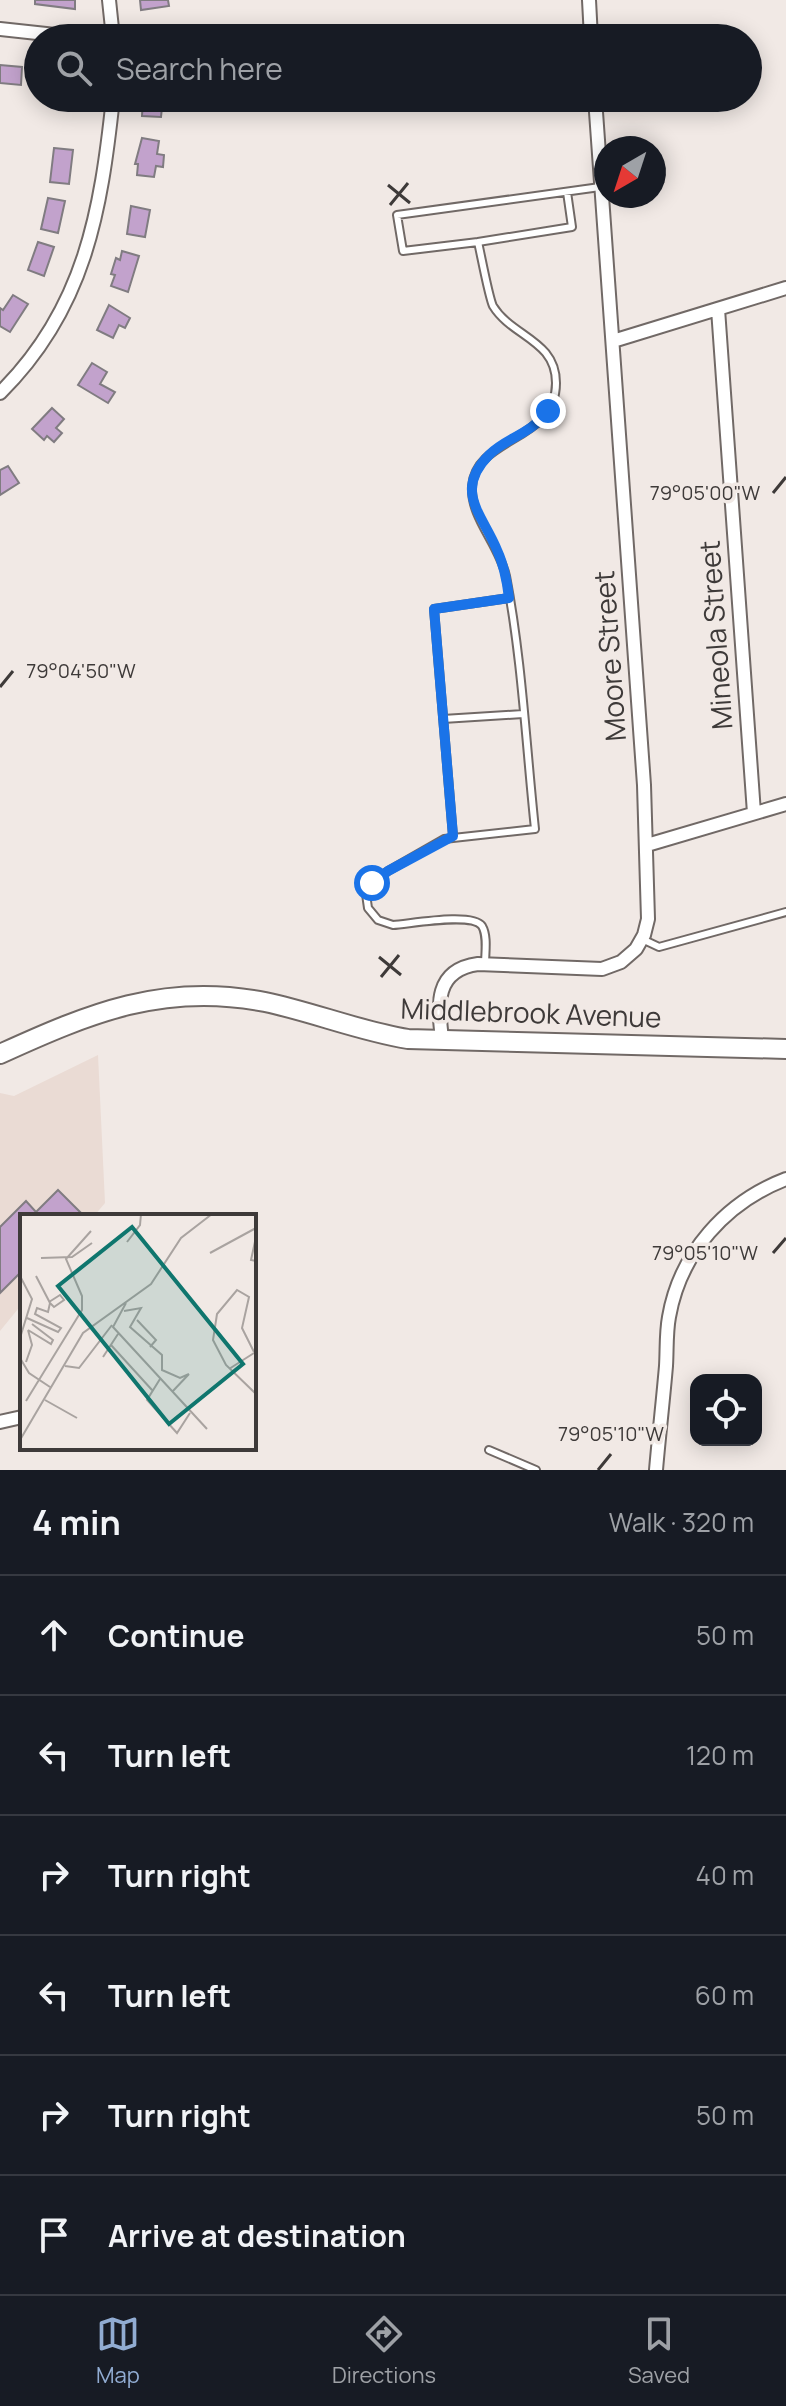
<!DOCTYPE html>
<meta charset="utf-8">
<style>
:root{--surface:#171b24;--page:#242831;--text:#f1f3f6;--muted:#9ea1a6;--line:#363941;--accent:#91acd2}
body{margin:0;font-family:Manrope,sans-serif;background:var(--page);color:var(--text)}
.controls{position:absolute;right:24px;bottom:24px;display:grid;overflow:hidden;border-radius:16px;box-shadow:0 4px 20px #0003}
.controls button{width:72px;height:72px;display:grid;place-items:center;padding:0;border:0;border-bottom:2px solid var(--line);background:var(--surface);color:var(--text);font:40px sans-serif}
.compass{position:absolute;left:594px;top:136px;width:72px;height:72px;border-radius:50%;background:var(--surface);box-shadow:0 4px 20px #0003;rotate:219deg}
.stop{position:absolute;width:24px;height:24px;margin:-18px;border:6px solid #1a73e8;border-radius:50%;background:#fff}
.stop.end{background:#1a73e8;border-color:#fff;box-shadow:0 2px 8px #0008}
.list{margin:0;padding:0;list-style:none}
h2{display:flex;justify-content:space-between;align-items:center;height:104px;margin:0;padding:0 32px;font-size:34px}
h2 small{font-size:26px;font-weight:400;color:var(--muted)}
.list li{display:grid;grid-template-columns:52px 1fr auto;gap:24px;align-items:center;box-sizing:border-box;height:120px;padding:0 32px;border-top:2px solid var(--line)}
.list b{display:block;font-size:30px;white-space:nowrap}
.list em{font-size:26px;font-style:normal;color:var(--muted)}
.icon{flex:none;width:44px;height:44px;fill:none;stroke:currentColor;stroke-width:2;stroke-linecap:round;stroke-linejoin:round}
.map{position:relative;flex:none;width:786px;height:1470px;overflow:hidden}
.search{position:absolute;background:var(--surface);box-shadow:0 4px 20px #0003;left:24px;right:24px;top:24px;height:88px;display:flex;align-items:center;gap:20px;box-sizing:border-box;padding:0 28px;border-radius:44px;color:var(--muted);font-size:30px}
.sheet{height:824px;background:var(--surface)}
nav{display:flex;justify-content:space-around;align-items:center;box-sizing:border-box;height:112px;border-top:2px solid var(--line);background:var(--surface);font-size:22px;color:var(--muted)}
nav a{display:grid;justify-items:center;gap:4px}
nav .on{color:var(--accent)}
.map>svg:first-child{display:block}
.built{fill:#eadbd4}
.building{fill:#c2a2cc;stroke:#807c81;stroke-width:2}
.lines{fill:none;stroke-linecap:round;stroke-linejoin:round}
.lane-casing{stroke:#716966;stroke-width:10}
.street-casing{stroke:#716966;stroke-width:16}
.secondary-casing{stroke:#716966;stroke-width:22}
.lane{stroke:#fff;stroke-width:6}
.street{stroke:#fff;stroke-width:12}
.secondary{stroke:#fff;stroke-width:18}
.route{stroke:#1a73e8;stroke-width:10}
.ticks{fill:none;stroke:#3e3a39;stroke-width:3}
.labels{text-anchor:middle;stroke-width:7;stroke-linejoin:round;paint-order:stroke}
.street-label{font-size:28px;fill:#3e3a39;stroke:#f1e9e5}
.inset-road{fill:none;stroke:#a9a3a0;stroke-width:2}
.view{fill:#0f766e;fill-opacity:0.15;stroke:#0f766e;stroke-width:4}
.inset-edge{fill:none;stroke:#3e3a39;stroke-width:4}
.ticks-label{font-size:20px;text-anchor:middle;fill:#3e3a39;stroke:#f1e9e5;stroke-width:7;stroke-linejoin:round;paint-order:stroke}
</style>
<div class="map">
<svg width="786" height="1470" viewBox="0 0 786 1470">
<rect width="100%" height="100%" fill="#f1e9e5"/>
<path class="built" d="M 98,1055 L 105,1203 L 94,1216 L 22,1216 L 22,1304 L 0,1331 L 0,1093 L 14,1096 Z"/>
<path class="building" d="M 35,0 L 75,0 L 75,9 L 35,4 Z
M 140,0 L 168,0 L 169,6 L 141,10 Z
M 165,30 L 165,38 L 147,38 L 147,31 Z
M 0,65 L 22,67 L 21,85 L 0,83 Z
M 143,98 L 163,98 L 161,117 L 142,116 Z
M 142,138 L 159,141 L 157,154 L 164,155 L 163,167 L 156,166 L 154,177 L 137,175 L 138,164 L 135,164 Z
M 54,148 L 73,150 L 69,184 L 50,182 Z
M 48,198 L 65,201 L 58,233 L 41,229 Z
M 131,206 L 150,210 L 145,237 L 127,234 Z
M 38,242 L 54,247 L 44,276 L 28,270 Z
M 122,251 L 139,256 L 128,292 L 111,286 L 115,275 L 111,274 L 116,258 L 120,260 Z
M 13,295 L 28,304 L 10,332 L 0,326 L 0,308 L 3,310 Z
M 109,305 L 130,318 L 125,328 L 119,325 L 113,338 L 97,330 Z
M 92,363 L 107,372 L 100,384 L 115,392 L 108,403 L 78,385 Z
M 52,408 L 64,419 L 56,428 L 62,433 L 54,442 L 47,436 L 44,440 L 32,429 Z
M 8,466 L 19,483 L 0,495 L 0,470 Z
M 58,1190 L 81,1213 L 77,1216 L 22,1216 L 22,1271 L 0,1293 L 0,1227 L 26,1201 L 36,1212 Z"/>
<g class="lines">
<g class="lane-casing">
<path id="lane" d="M 478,242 L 572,227 L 567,192
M 443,719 L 523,714
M 453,836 L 434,609 L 509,598
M 642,939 L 659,947 L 786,912
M 485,965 C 485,953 488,936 482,926 C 472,912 410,924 393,925 L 378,920 L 368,908 L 366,894 L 372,883 L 388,871 L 444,839 L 535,829 C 526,745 522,659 506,576 C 499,544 470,518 472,486 C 476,436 556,442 556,383 C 556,340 512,337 493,306 C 489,298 481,255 478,242 L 403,251 L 397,215 L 600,187
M 489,1450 L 536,1470"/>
</g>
<g class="street-casing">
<path id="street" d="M 109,0 L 113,38
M 589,0 L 591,38
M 0,29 L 83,38
M 718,309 L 754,813
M 613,341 L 786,288
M 0,393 C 85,309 101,211 113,98
M 647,845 L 786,804
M 442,1039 C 438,1005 434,970 478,964 L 602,969 L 621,962 L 636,949 L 644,935 L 648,919 L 644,785 L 595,98
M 0,1422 L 22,1417
M 656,1470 C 659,1435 663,1401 666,1366 C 667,1350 666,1333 669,1317 C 680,1253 726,1202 786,1179"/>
</g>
<g class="secondary-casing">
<path id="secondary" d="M 0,1054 C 90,1013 164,982 265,1002 C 313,1012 359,1031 408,1039 L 786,1049"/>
</g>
<use href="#lane" class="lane"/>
<use href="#street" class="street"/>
<use href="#secondary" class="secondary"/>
</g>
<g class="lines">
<path class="route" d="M 372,883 L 388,871 L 453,836 L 434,609 L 509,598 C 507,581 504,565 497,550 C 483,515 453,491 489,455 C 507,437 530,435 548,411"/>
</g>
<path class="ticks" d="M 388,185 L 410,203M 390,205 L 408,183M 773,493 L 786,477M 0,687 L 13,671M 379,957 L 401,975M 381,977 L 399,955M 773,1253 L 786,1238M 598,1470 L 611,1454"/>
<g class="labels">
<g class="street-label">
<text transform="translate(716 635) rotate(-94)" y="10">Mineola Street</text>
<text transform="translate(610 656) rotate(-94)" y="10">Moore Street</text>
<text transform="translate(531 1013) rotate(2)" y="10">Middlebrook Avenue</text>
</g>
</g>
<g transform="translate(20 1214)">
<rect width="236" height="236" fill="#f1e9e5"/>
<path class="inset-road" d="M 236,23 L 231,46 L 236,47M 107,28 L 120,11 L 121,0M 190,39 L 236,14M 21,44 L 52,43 L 72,29M 0,62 L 12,85 L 0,124M 29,88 L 40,81 L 44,86 L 34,93 L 30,89M 106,89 L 93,113 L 187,215M 104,97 L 121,94 L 110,113 L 142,141 L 142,156 L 160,164 L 169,160M 7,104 L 38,118 L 41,114 L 15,100 L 17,94 L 28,98 L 30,89 L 16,62M 117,106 L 136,126 L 130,133M 8,116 L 31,130 L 33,126 L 12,110M 91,131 L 132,176M 234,138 L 222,114 L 229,83 L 217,76 L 197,100 L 193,126 L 206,151 L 236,180M 83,143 L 98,120M 0,144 L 9,159 L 30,173M 6,148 L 12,131 L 8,116M 45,152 L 59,154 L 92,111M 209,155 L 234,139M 140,165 L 127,186 L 157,219 L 170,199M 152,178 L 169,160M 25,186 L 57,204M 6,187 L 62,96 L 62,82 L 46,45 L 71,17M 0,226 L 63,119 L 131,70 L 161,24 L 192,0"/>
<path class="view" d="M 112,13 L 223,150 L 149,210 L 38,72 Z"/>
<rect width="236" height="236" class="inset-edge"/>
</g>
<g class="ticks-label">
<text x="705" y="500">79°05'00"W</text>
<text x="81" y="678">79°04'50"W</text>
<text x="705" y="1260">79°05'10"W</text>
<text x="611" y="1441">79°05'10"W</text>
</g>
</svg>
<div class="controls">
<button><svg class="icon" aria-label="locate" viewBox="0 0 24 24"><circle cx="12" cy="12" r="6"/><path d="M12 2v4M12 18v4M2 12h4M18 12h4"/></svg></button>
</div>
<svg class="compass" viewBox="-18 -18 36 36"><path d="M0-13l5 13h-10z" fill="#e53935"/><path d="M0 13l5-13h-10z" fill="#9ea1a6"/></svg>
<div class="stop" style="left:372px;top:883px"></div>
<div class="stop end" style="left:548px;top:411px"></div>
<div class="search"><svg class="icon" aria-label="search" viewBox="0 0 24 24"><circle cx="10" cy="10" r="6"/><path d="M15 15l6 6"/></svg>Search here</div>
</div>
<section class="sheet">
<h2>4 min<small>Walk · 320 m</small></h2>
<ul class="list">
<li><svg class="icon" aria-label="ahead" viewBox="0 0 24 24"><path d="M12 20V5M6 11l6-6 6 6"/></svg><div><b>Continue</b></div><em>50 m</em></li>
<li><svg class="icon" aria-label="left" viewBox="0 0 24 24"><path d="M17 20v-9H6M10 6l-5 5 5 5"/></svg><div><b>Turn left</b></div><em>120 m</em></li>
<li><svg class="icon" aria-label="right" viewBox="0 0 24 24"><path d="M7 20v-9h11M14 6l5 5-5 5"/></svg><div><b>Turn right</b></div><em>40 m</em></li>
<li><svg class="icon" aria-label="left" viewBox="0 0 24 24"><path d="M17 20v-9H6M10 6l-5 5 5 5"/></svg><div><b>Turn left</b></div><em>60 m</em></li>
<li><svg class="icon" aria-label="right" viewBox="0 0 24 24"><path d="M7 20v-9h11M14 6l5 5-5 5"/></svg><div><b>Turn right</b></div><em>50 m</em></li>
<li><svg class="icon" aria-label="arrive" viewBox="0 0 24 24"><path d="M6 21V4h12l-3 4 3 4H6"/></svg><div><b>Arrive at destination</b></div></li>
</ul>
</section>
<nav>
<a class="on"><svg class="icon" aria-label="map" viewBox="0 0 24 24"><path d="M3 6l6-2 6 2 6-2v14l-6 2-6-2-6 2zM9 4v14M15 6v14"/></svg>Map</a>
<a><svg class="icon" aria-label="directions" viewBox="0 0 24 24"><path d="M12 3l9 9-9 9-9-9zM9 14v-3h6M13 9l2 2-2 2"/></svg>Directions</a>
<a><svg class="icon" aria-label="saved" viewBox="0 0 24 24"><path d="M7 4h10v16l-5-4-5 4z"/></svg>Saved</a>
</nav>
